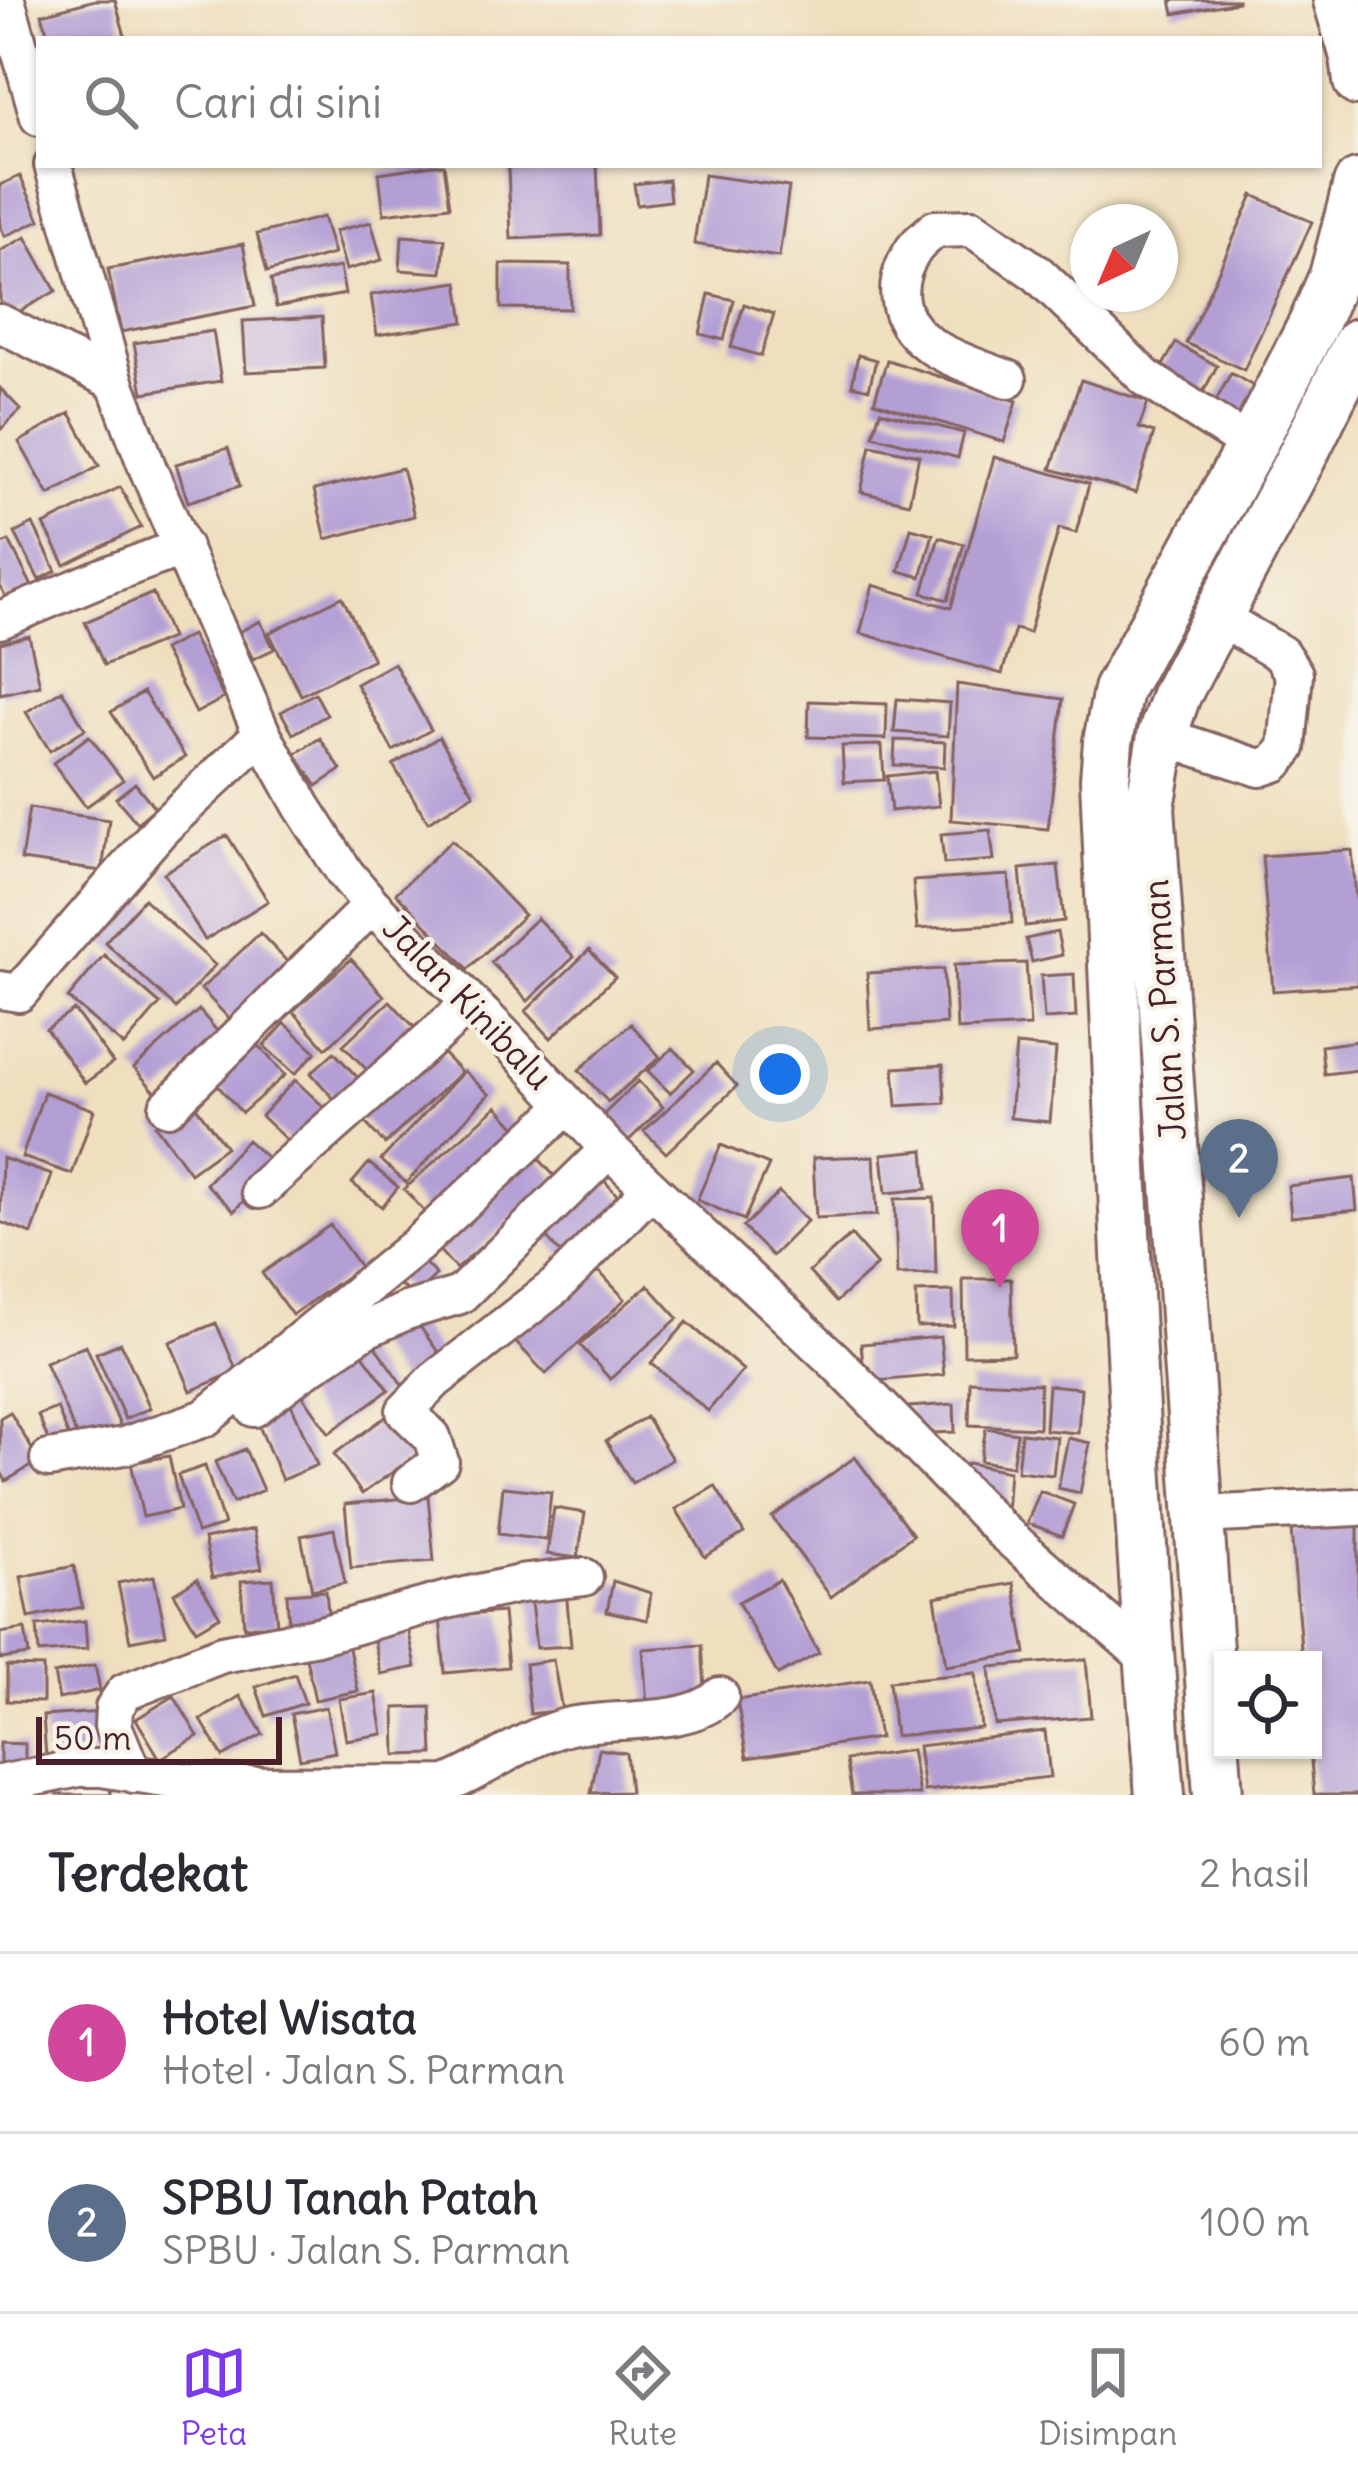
<!DOCTYPE html>
<html lang="id">
<meta charset="utf-8">
<style>
:root{--surface:#fff;--page:#f7f7f7;--text:#2b2b33;--muted:#7c7c81;--line:#e1e1e2;--accent:#7c3aed}
body{margin:0;font-family:Delius,sans-serif;background:var(--page);color:var(--text)}
.controls{position:absolute;right:36px;bottom:36px;display:grid;overflow:hidden;border-radius:0px;box-shadow:0 3px 9px #0004}
.controls button{width:108px;height:108px;display:grid;place-items:center;padding:0;border:0;border-bottom:3px solid var(--line);background:var(--surface);color:var(--text);font:60px sans-serif}
.compass{position:absolute;left:1070px;top:204px;width:108px;height:108px;border-radius:50%;background:var(--surface);box-shadow:0 3px 9px #0004;rotate:224deg}
.scale{position:absolute;left:36px;bottom:30px;width:246px;box-sizing:border-box;padding-left:12px;border:6px solid #4a1f2b;border-top:0;font-size:33px;line-height:42px;white-space:nowrap;color:#4a1f2b;-webkit-text-stroke:9px #f7f3e8;paint-order:stroke}
.you{position:absolute;left:780px;top:1074px;width:42px;height:42px;margin:-30px;border:9px solid #fff;border-radius:50%;background:#1a73e8;box-shadow:0 0 0 18px #1a73e833}
.badge{display:grid;place-items:center;width:78px;height:78px;border-radius:50%;background:var(--accent);color:#fff;font-size:39px;font-weight:700}
.pin{position:absolute;translate:-50% -99px;filter:drop-shadow(0 3px 6px #0008)}
.pin::after{content:'';position:absolute;top:63px;width:42px;height:36px;background:inherit;clip-path:polygon(0 0,100% 0,50% 100%)}
.list{margin:0;padding:0;list-style:none}
h2{display:flex;justify-content:space-between;align-items:center;height:156px;margin:0;padding:0 48px;font-size:51px}
h2 small{font-size:39px;font-weight:400;color:var(--muted)}
.list li{display:grid;grid-template-columns:78px 1fr auto;gap:36px;align-items:center;box-sizing:border-box;height:180px;padding:0 48px;border-top:3px solid var(--line)}
.list b{display:block;font-size:45px;white-space:nowrap}
.list p{margin:0;font-size:39px;white-space:nowrap;color:var(--muted)}
.list em{font-size:39px;font-style:normal;color:var(--muted)}
.icon{flex:none;width:66px;height:66px;fill:none;stroke:currentColor;stroke-width:2;stroke-linecap:round;stroke-linejoin:round}
.map{position:relative;flex:none;width:1358px;height:1795px;overflow:hidden}
.search{position:absolute;background:var(--surface);box-shadow:0 3px 9px #0004;left:36px;right:36px;top:36px;height:132px;display:flex;align-items:center;gap:30px;box-sizing:border-box;padding:0 42px;border-radius:0px;color:var(--muted);font-size:45px}
.sheet{height:516px;background:var(--surface)}
nav{display:flex;justify-content:space-around;align-items:center;box-sizing:border-box;height:168px;border-top:3px solid var(--line);background:var(--surface);font-size:33px;color:var(--muted)}
nav a{display:grid;justify-items:center;gap:6px}
nav .on{color:var(--accent)}
.map>svg:first-child{display:block}
.building{fill:#b49fd5}
.lines{fill:none;stroke-linecap:round;stroke-linejoin:round}
.minor-casing{stroke:#84625e;stroke-width:42}
.major-casing{stroke:#84625e;stroke-width:54}
.minor{stroke:#fff;stroke-width:36}
.major{stroke:#fff;stroke-width:48}
.labels{text-anchor:middle;stroke-width:9;stroke-linejoin:round;paint-order:stroke}
.street-label{font-size:36px;fill:#4a1f2b;stroke:#f7f3e8}
</style>
<div class="map">
<svg width="1358" height="1795" viewBox="0 0 1358 1795">
<rect width="100%" height="100%" fill="#f7f3e8"/>
<filter id="ink" filterUnits="userSpaceOnUse"><feTurbulence type="fractalNoise" baseFrequency=".00833" numOctaves="2"/><feDisplacementMap in="SourceGraphic" scale="24" xChannelSelector="R" yChannelSelector="G"/><feConvolveMatrix kernelMatrix="1 2 1 2 8 2 1 2 1" color-interpolation-filters="sRGB"/></filter>
<filter id="wash" filterUnits="userSpaceOnUse"><feTurbulence type="fractalNoise" baseFrequency=".004" numOctaves="4" result="noise"/><feDisplacementMap in="SourceGraphic" scale="48" xChannelSelector="R" yChannelSelector="G"/><feGaussianBlur stdDeviation="2.7" result="paint"/><feColorMatrix in="noise" values="0 0 0 0 0 0 0 0 0 0 0 0 0 0 0 0 0 1.4 0 .05"/><feComposite in="paint" operator="in"/></filter>
<g filter="url(#wash)">
<rect width="100%" height="100%" fill="#efdfbe"/>
<g id="blocks">
<path class="building" d="M 95,0 L 115,0 L 125,36 L 114,39 L 49,39 L 42,14 Z
M 1171,0 L 1238,0 L 1238,2 L 1174,14 Z
M 433,165 L 444,165 L 450,206 L 384,214 L 379,173 Z
M 597,165 L 600,235 L 511,239 L 508,167 Z
M 704,175 L 789,187 L 779,257 L 694,244 Z
M 20,176 L 40,220 L 5,236 L 0,226 L 0,185 Z
M 668,180 L 670,201 L 637,205 L 634,184 Z
M 1253,195 L 1312,222 L 1244,370 L 1186,343 Z
M 323,217 L 334,254 L 267,272 L 257,234 Z
M 371,222 L 382,260 L 346,270 L 335,231 Z
M 402,236 L 445,239 L 442,273 L 400,270 Z
M 26,237 L 56,291 L 9,317 L 0,301 L 0,251 Z
M 243,244 L 255,306 L 121,332 L 108,269 Z
M 501,264 L 570,265 L 570,309 L 501,308 Z
M 340,267 L 345,294 L 276,307 L 271,280 Z
M 458,282 L 464,322 L 377,335 L 371,295 Z
M 709,294 L 734,300 L 724,340 L 700,334 Z
M 744,304 L 774,314 L 761,356 L 731,347 Z
M 322,317 L 325,368 L 246,372 L 243,321 Z
M 213,331 L 221,381 L 143,393 L 134,343 Z
M 1176,343 L 1217,366 L 1201,396 L 1159,372 Z
M 858,355 L 876,360 L 869,389 L 852,385 Z
M 887,360 L 1017,401 L 1004,442 L 874,402 Z
M 1231,373 L 1258,389 L 1238,425 L 1211,410 Z
M 1081,380 L 1148,402 L 1139,428 L 1154,433 L 1136,493 L 1051,469 Z
M 0,388 L 21,410 L 0,430 Z
M 880,411 L 964,433 L 958,458 L 873,435 Z
M 70,413 L 99,466 L 49,495 L 19,442 Z
M 871,445 L 919,455 L 909,503 L 861,492 Z
M 228,448 L 240,486 L 188,502 L 176,464 Z
M 994,457 L 1089,484 L 1076,533 L 1059,528 L 1029,633 L 1015,629 L 1002,674 L 860,633 L 873,585 L 951,608 Z
M 402,468 L 414,516 L 326,539 L 314,490 Z
M 120,487 L 141,527 L 65,565 L 44,525 Z
M 33,524 L 56,571 L 39,580 L 15,533 Z
M 911,528 L 933,534 L 921,577 L 899,571 Z
M 939,537 L 964,544 L 948,600 L 923,593 Z
M 9,541 L 33,588 L 8,601 L 0,586 L 0,545 Z
M 153,593 L 171,638 L 104,665 L 85,622 Z
M 342,597 L 373,659 L 301,695 L 269,633 Z
M 260,621 L 274,649 L 253,659 L 239,632 Z
M 191,635 L 224,698 L 196,713 L 163,650 Z
M 29,636 L 40,685 L 0,694 L 0,643 Z
M 394,663 L 431,730 L 393,751 L 356,684 Z
M 957,684 L 1063,699 L 1048,829 L 951,820 Z
M 62,690 L 85,729 L 50,751 L 26,712 Z
M 143,692 L 185,757 L 153,777 L 111,712 Z
M 315,693 L 327,715 L 293,734 L 281,712 Z
M 897,699 L 950,703 L 948,736 L 894,732 Z
M 809,701 L 887,704 L 886,739 L 808,737 Z
M 89,736 L 123,780 L 86,807 L 53,763 Z
M 439,737 L 474,794 L 428,822 L 393,765 Z
M 320,738 L 341,770 L 317,786 L 295,754 Z
M 895,740 L 945,742 L 944,767 L 894,765 Z
M 882,745 L 884,780 L 844,782 L 842,746 Z
M 935,771 L 939,806 L 891,811 L 887,776 Z
M 135,783 L 155,808 L 137,823 L 116,798 Z
M 29,808 L 109,820 L 102,871 L 21,860 Z
M 990,830 L 994,860 L 944,864 L 941,834 Z
M 227,835 L 268,901 L 205,940 L 164,873 Z
M 452,840 L 524,915 L 468,969 L 396,893 Z
M 1352,850 L 1356,898 L 1358,898 L 1358,985 L 1273,991 L 1262,856 Z
M 1058,865 L 1064,921 L 1025,926 L 1020,869 Z
M 1009,875 L 1012,923 L 917,929 L 913,881 Z
M 144,899 L 215,965 L 176,1008 L 105,942 Z
M 537,918 L 574,957 L 528,1001 L 491,962 Z
M 1057,932 L 1062,955 L 1032,962 L 1026,939 Z
M 260,933 L 297,972 L 238,1028 L 201,989 Z
M 589,950 L 615,977 L 551,1038 L 526,1011 Z
M 104,955 L 160,1004 L 124,1046 L 68,998 Z
M 351,959 L 384,996 L 326,1048 L 293,1011 Z
M 1026,963 L 1030,1026 L 957,1030 L 954,965 Z
M 943,969 L 946,1024 L 870,1029 L 867,973 Z
M 1074,974 L 1076,1017 L 1044,1019 L 1041,976 Z
M 390,1001 L 416,1029 L 370,1073 L 343,1045 Z
M 74,1010 L 113,1063 L 85,1083 L 46,1029 Z
M 199,1010 L 224,1039 L 159,1096 L 134,1068 Z
M 285,1023 L 316,1052 L 295,1074 L 264,1046 Z
M 631,1024 L 660,1057 L 608,1102 L 579,1070 Z
M 252,1038 L 285,1075 L 242,1113 L 209,1076 Z
M 1358,1041 L 1358,1070 L 1324,1074 L 1321,1046 Z
M 432,1042 L 461,1072 L 385,1144 L 357,1114 Z
M 1016,1045 L 1056,1049 L 1050,1122 L 1010,1118 Z
M 673,1048 L 694,1070 L 670,1093 L 648,1071 Z
M 334,1052 L 358,1078 L 334,1099 L 311,1073 Z
M 716,1063 L 737,1086 L 666,1153 L 644,1131 Z
M 943,1065 L 945,1103 L 897,1106 L 894,1068 Z
M 464,1071 L 489,1094 L 406,1183 L 381,1160 Z
M 295,1080 L 328,1111 L 294,1147 L 261,1116 Z
M 638,1081 L 663,1107 L 624,1145 L 599,1119 Z
M 44,1092 L 94,1110 L 72,1174 L 22,1157 Z
M 191,1100 L 226,1147 L 190,1173 L 155,1125 Z
M 497,1106 L 522,1134 L 429,1217 L 404,1189 Z
M 247,1140 L 276,1166 L 234,1211 L 206,1184 Z
M 721,1145 L 769,1165 L 744,1220 L 697,1200 Z
M 530,1149 L 557,1179 L 456,1269 L 429,1239 Z
M 924,1150 L 927,1189 L 886,1193 L 882,1154 Z
M 874,1156 L 877,1215 L 816,1218 L 813,1158 Z
M 2,1158 L 52,1175 L 32,1234 L 0,1222 Z
M 369,1163 L 398,1187 L 382,1207 L 352,1183 Z
M 599,1175 L 628,1207 L 567,1261 L 539,1229 Z
M 1354,1178 L 1357,1210 L 1291,1217 L 1288,1186 Z
M 779,1192 L 807,1221 L 772,1256 L 743,1227 Z
M 934,1198 L 936,1274 L 897,1275 L 895,1199 Z
M 330,1225 L 360,1267 L 292,1315 L 262,1273 Z
M 851,1235 L 877,1265 L 836,1302 L 809,1272 Z
M 416,1254 L 436,1275 L 412,1297 L 392,1276 Z
M 587,1259 L 625,1299 L 546,1374 L 508,1334 Z
M 963,1279 L 1011,1279 L 1013,1354 L 964,1355 Z
M 648,1285 L 678,1318 L 610,1379 L 580,1345 Z
M 953,1291 L 954,1326 L 917,1327 L 916,1292 Z
M 409,1311 L 445,1362 L 406,1390 L 370,1339 Z
M 687,1322 L 743,1370 L 708,1411 L 651,1363 Z
M 216,1323 L 237,1371 L 191,1391 L 170,1342 Z
M 940,1337 L 944,1375 L 865,1382 L 861,1344 Z
M 121,1343 L 150,1408 L 125,1419 L 96,1353 Z
M 86,1345 L 121,1428 L 81,1446 L 45,1362 Z
M 356,1345 L 389,1390 L 329,1433 L 297,1387 Z
M 970,1381 L 1040,1384 L 1039,1428 L 969,1425 Z
M 1048,1385 L 1081,1388 L 1078,1433 L 1045,1430 Z
M 289,1399 L 317,1465 L 282,1480 L 254,1414 Z
M 954,1404 L 955,1432 L 911,1434 L 909,1407 Z
M 399,1407 L 428,1447 L 362,1494 L 334,1454 Z
M 57,1408 L 73,1447 L 54,1454 L 38,1415 Z
M 10,1412 L 39,1461 L 6,1481 L 0,1470 L 0,1418 Z
M 646,1417 L 672,1459 L 632,1483 L 606,1441 Z
M 986,1428 L 1017,1433 L 1012,1466 L 980,1461 Z
M 1021,1433 L 1057,1437 L 1053,1475 L 1017,1471 Z
M 1068,1438 L 1090,1443 L 1080,1493 L 1058,1488 Z
M 245,1449 L 263,1490 L 233,1503 L 215,1462 Z
M 169,1456 L 180,1509 L 143,1517 L 131,1463 Z
M 855,1457 L 913,1535 L 831,1597 L 772,1517 Z
M 968,1463 L 1009,1471 L 1006,1513 L 958,1472 Z
M 205,1466 L 224,1525 L 197,1533 L 178,1475 Z
M 715,1486 L 744,1533 L 705,1557 L 676,1509 Z
M 503,1487 L 551,1492 L 546,1540 L 498,1534 Z
M 1040,1491 L 1074,1504 L 1062,1536 L 1027,1523 Z
M 428,1496 L 434,1561 L 351,1568 L 345,1504 Z
M 554,1508 L 585,1513 L 578,1558 L 547,1554 Z
M 1358,1524 L 1358,1795 L 1314,1795 L 1310,1750 L 1313,1750 L 1313,1660 L 1302,1660 L 1291,1530 Z
M 254,1529 L 262,1568 L 212,1578 L 204,1539 Z
M 334,1529 L 345,1583 L 312,1590 L 301,1536 Z
M 74,1566 L 82,1607 L 29,1618 L 21,1577 Z
M 154,1576 L 166,1634 L 130,1641 L 118,1583 Z
M 197,1579 L 220,1616 L 196,1630 L 174,1593 Z
M 273,1579 L 277,1625 L 244,1627 L 241,1581 Z
M 779,1580 L 819,1653 L 778,1675 L 738,1602 Z
M 613,1581 L 651,1593 L 647,1620 L 607,1611 Z
M 1014,1583 L 1026,1653 L 946,1666 L 935,1597 Z
M 566,1589 L 571,1646 L 536,1648 L 530,1592 Z
M 326,1591 L 329,1624 L 289,1627 L 287,1594 Z
M 503,1612 L 508,1667 L 445,1673 L 440,1617 Z
M 406,1618 L 416,1667 L 381,1674 L 371,1626 Z
M 85,1621 L 87,1649 L 39,1653 L 37,1626 Z
M 25,1629 L 29,1655 L 0,1659 L 0,1633 Z
M 347,1639 L 358,1691 L 315,1700 L 304,1648 Z
M 702,1645 L 706,1702 L 647,1706 L 643,1649 Z
M 1086,1659 L 1091,1717 L 995,1725 L 990,1667 Z
M 553,1660 L 562,1710 L 530,1714 L 525,1664 Z
M 95,1665 L 100,1690 L 59,1699 L 54,1674 Z
M 7,1666 L 43,1667 L 43,1702 L 7,1701 Z
M 976,1673 L 981,1728 L 895,1736 L 889,1681 Z
M 295,1674 L 305,1703 L 266,1716 L 256,1687 Z
M 870,1680 L 879,1738 L 747,1758 L 737,1700 Z
M 376,1693 L 383,1734 L 346,1740 L 339,1699 Z
M 174,1696 L 198,1736 L 160,1759 L 136,1719 Z
M 240,1696 L 263,1734 L 223,1757 L 201,1720 Z
M 326,1707 L 335,1752 L 300,1759 L 291,1714 Z
M 431,1707 L 433,1754 L 396,1755 L 395,1708 Z
M 102,1712 L 106,1753 L 46,1757 L 43,1716 Z
M 1045,1731 L 1050,1777 L 924,1791 L 918,1746 Z
M 0,1743 L 25,1744 L 25,1772 L 0,1772 Z
M 599,1749 L 626,1753 L 630,1792 L 591,1793 Z
M 911,1750 L 919,1795 L 852,1795 L 846,1760 Z
M 109,1780 L 111,1795 L 57,1795 L 56,1785 Z"/>
</g>
</g>
<g filter="url(#ink)">
<use href="#blocks" fill-opacity="0" stroke="#84625e" stroke-width="3"/>
<g class="lines">
<g class="minor-casing">
<path id="minor" d="M 6,0 L 39,117
M 53,165 L 115,382 L 148,469 L 262,734 L 302,806 L 345,873 L 372,905 L 502,1034 L 609,1149 L 835,1361 L 1001,1530 L 1149,1660
M 0,323 L 115,382
M 1008,379 C 984,370 958,362 936,349 C 897,326 888,287 914,249 C 919,242 928,235 935,229 L 972,228 L 1038,274 L 1146,378 L 1251,446
M 0,620 L 102,577 L 183,547
M 1162,736 L 1260,768 L 1275,763 L 1287,748 L 1294,674 L 1281,654 L 1217,616
M 0,990 L 19,993 L 161,829 L 262,734
M 168,1107 L 372,905
M 260,1190 L 471,1003
M 254,1408 L 300,1373 L 366,1329 L 406,1311 L 460,1295 L 609,1149
M 49,1459 L 124,1446 L 205,1418 L 417,1245 L 568,1105
M 411,1483 L 440,1462 L 432,1437 L 405,1411 L 435,1380 L 556,1286 L 651,1189
M 1199,1515 L 1358,1507
M 133,1774 L 113,1726 L 114,1708 L 125,1692 L 222,1654 L 317,1636 L 447,1600 L 520,1584 L 584,1577
M 0,1784 L 79,1768 L 101,1768 L 190,1782 L 242,1785 L 447,1784 C 488,1768 523,1738 566,1727 C 609,1716 688,1728 720,1696"/>
</g>
<g class="major-casing">
<path id="major" d="M 1338,0 L 1355,57 L 1358,81
M 1160,1795 C 1132,1457 1120,1118 1105,779 L 1108,742 L 1118,690 L 1251,446 L 1314,322 L 1334,276 L 1358,184
M 1218,1795 L 1150,807 L 1162,736 L 1176,695 L 1301,458 L 1358,343"/>
</g>
<use href="#minor" class="minor"/>
<use href="#major" class="major"/>
</g>
</g>
<g class="labels">
<g class="street-label">
<text transform="translate(468 1002) rotate(46)" y="13">Jalan Kinibalu</text>
<text transform="translate(1164 1010) rotate(-94)" y="13">Jalan S. Parman</text>
</g>
</g>
</svg>
<div class="controls">
<button><svg class="icon" aria-label="locate" viewBox="0 0 24 24"><circle cx="12" cy="12" r="6"/><path d="M12 2v4M12 18v4M2 12h4M18 12h4"/></svg></button>
</div>
<svg class="compass" viewBox="-18 -18 36 36"><path d="M0-13l5 13h-10z" fill="#e53935"/><path d="M0 13l5-13h-10z" fill="#7c7c81"/></svg>
<div class="scale">50 m</div>
<div class="you"></div>
<div class="pin badge" style="left:1000px;top:1288px;background:#d1479c">1</div>
<div class="pin badge" style="left:1239px;top:1218px;background:#5c6f8a">2</div>
<div class="search"><svg class="icon" aria-label="search" viewBox="0 0 24 24"><circle cx="10" cy="10" r="6"/><path d="M15 15l6 6"/></svg>Cari di sini</div>
</div>
<section class="sheet">
<h2>Terdekat<small>2 hasil</small></h2>
<ul class="list">
<li><span class="badge" style="background:#d1479c">1</span><div><b>Hotel Wisata</b><p>Hotel · Jalan S. Parman</p></div><em>60 m</em></li>
<li><span class="badge" style="background:#5c6f8a">2</span><div><b>SPBU Tanah Patah</b><p>SPBU · Jalan S. Parman</p></div><em>100 m</em></li>
</ul>
</section>
<nav>
<a class="on"><svg class="icon" aria-label="map" viewBox="0 0 24 24"><path d="M3 6l6-2 6 2 6-2v14l-6 2-6-2-6 2zM9 4v14M15 6v14"/></svg>Peta</a>
<a><svg class="icon" aria-label="directions" viewBox="0 0 24 24"><path d="M12 3l9 9-9 9-9-9zM9 14v-3h6M13 9l2 2-2 2"/></svg>Rute</a>
<a><svg class="icon" aria-label="saved" viewBox="0 0 24 24"><path d="M7 4h10v16l-5-4-5 4z"/></svg>Disimpan</a>
</nav>
